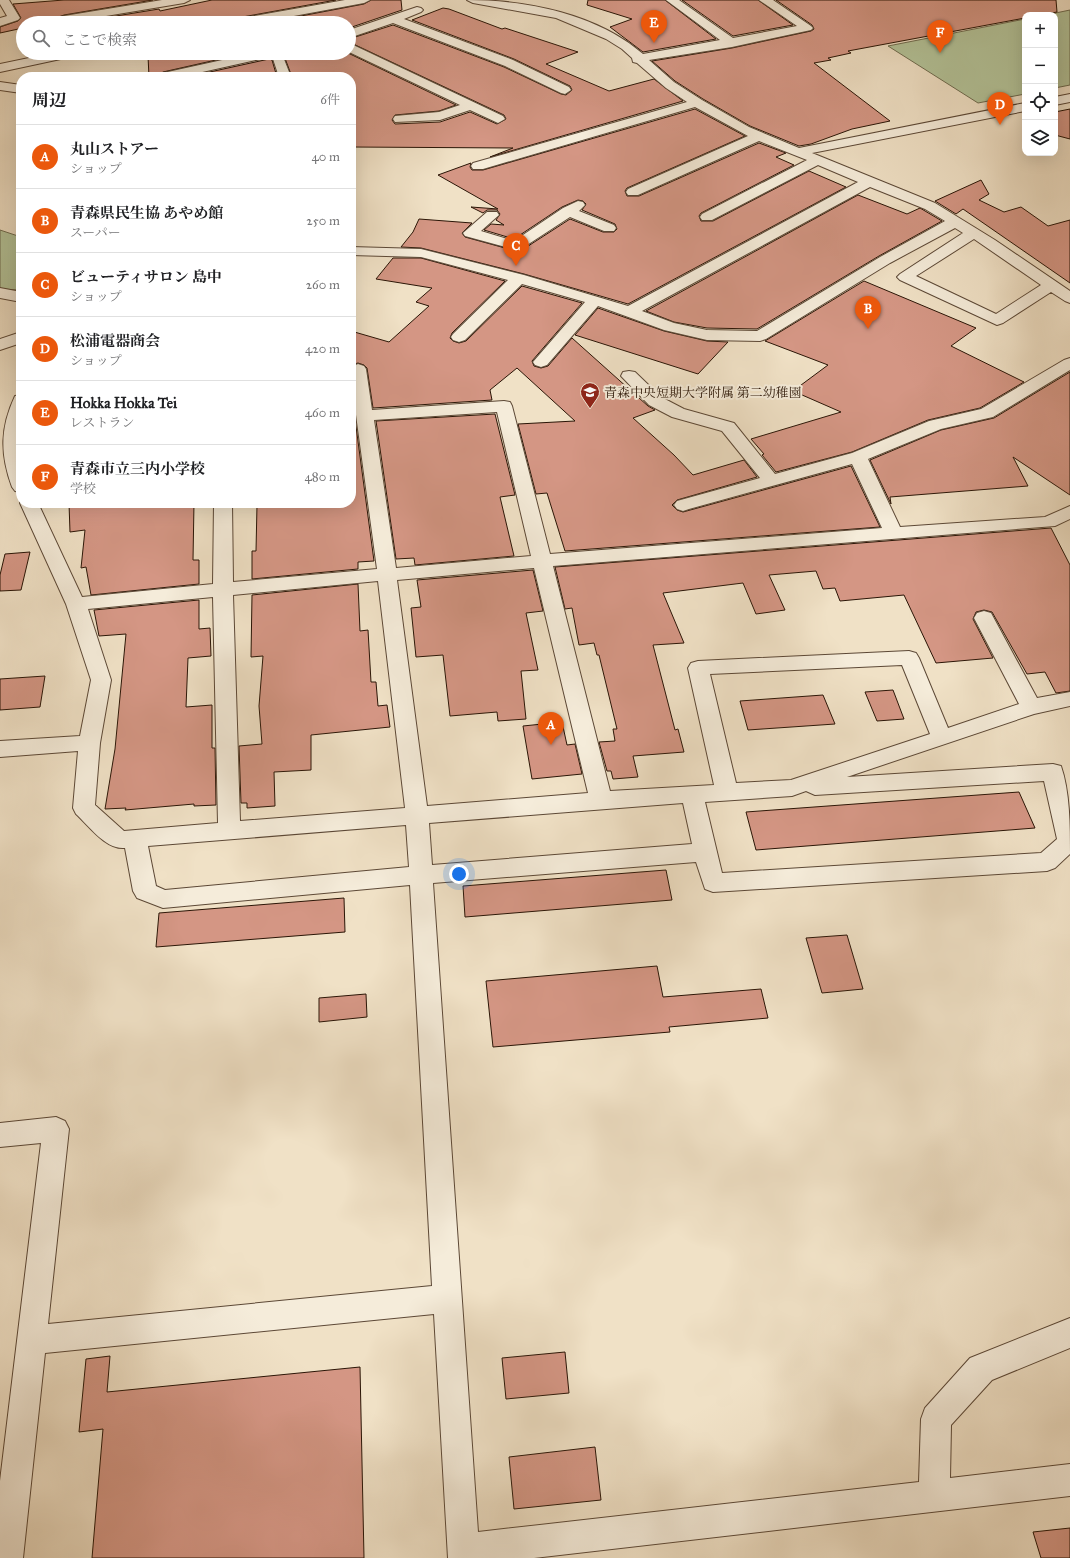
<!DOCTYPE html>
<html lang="ja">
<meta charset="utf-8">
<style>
:root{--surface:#fff;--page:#f6f6f6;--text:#202124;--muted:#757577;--line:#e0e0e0;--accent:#ea580c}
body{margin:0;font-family:"IM FELL Great Primer","Noto Serif JP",serif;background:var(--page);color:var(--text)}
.controls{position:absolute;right:12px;top:12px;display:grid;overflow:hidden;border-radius:8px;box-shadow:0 4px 16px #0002}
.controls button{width:36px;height:36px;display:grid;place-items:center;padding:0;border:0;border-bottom:1px solid var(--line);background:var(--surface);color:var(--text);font:20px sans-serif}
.you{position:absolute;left:459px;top:874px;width:14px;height:14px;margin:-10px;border:3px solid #fff;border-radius:50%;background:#1a73e8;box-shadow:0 0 0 6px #1a73e833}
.badge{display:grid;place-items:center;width:26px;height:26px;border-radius:50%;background:var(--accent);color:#fff;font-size:13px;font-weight:700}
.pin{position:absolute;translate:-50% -33px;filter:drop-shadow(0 1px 2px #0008)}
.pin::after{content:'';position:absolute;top:21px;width:14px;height:12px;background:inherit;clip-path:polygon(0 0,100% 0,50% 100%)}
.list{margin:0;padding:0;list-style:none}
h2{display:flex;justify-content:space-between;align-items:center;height:52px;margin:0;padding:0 16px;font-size:17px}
h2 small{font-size:13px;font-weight:400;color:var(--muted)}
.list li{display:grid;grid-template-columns:26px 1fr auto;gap:12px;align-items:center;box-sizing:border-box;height:64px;padding:0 16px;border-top:1px solid var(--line)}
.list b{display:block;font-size:15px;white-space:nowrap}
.list p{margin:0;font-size:13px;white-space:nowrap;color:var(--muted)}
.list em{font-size:13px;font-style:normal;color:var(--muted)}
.icon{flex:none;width:22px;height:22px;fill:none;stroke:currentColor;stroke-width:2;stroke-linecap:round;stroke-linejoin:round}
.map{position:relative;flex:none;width:1070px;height:1558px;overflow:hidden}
.search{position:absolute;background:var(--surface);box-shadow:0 4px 16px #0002;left:16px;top:16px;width:340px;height:44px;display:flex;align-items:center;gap:10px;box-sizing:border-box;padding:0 14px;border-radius:22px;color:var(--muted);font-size:15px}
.panel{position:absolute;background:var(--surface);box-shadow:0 4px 16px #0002;left:16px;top:72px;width:340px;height:436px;border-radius:16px}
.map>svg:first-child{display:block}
.green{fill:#b4c49a;stroke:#6f6c50}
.building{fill:#d49684;stroke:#2a1506}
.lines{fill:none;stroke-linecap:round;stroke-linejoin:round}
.minor-casing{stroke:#5c4836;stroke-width:2}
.minor{fill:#f5ecda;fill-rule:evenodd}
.labels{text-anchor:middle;stroke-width:4;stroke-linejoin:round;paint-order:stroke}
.far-poi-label{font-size:13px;fill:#2a1506;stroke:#f5ecda;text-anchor:start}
</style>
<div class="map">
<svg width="1070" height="1558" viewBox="0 0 1070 1558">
<rect width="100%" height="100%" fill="#f0e1c6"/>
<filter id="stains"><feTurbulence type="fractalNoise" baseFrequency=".005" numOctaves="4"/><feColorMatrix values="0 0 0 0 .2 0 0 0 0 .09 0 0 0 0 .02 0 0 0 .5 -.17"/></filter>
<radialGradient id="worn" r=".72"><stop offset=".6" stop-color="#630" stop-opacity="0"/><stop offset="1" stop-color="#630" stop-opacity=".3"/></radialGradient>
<path class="green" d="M 1070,10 L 1070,85 L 1055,88 L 1055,15 L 1046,15 Z
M 1025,19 L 1025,94 L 978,103 L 888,46 Z
M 0,230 L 21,237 L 21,290 L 0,289 Z"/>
<path class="building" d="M 64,0 L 153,0 L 64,15 L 59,17 L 57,23 L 23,23 L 23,28 L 0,33 L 0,27 L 18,21 L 21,18 L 13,4 Z
M 212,0 L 336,0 L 237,18 L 230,23 L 73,23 L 159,9 L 160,11 Z
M 371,0 L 401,0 L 402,10 L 349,28 L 349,23 L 264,23 L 364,4 Z
M 588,0 L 665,0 L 716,39 L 643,52 L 610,27 L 632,19 L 587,5 Z
M 682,0 L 758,0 L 793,25 L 733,36 Z
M 776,0 L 1056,0 L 1057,12 L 1040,15 L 1025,15 L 1025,18 L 848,51 L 851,53 L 828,58 L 831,60 L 814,63 L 890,121 L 852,129 L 811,144 L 799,146 L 750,126 L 703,99 L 675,81 L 652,61 L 732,48 L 811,31 L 814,29 L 812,25 Z
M 443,8 L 449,9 L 502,29 L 505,28 L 578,52 L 546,64 L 609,91 L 654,79 L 683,101 L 490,157 L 513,148 L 351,147 L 351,77 L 292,77 L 283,53 L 348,53 L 456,105 L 439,111 L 395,115 L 392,120 L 395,124 L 440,122 L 470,112 L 497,124 L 506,119 L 504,115 L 349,42 L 349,39 L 393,25 L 504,67 L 561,94 L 566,95 L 572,90 L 570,86 L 514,59 L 412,20 Z
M 164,53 L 247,53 L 163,72 L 156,77 L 149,77 L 148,56 Z
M 269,59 L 272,60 L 277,77 L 187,77 Z
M 695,109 L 745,136 L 627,188 L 625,191 L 627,196 L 639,196 L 759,143 L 786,153 L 776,157 L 794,165 L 701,213 L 699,216 L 701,221 L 713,221 L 809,171 L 846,187 L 628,304 L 524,274 L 421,248 L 401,247 L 413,232 L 419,219 L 472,223 L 462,233 L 465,237 L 516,251 L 522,250 L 570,219 L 603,232 L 614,232 L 617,229 L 615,224 L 582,210 L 586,204 L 583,201 L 578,200 L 562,207 L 514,239 L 484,230 L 491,224 L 504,225 L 496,220 L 500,214 L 497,210 L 487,210 L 483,213 L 471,207 L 498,209 L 438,175 L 471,163 L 470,167 L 472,170 L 483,170 Z
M 1070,109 L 1070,139 L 1055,135 L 1055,112 Z
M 981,180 L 989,194 L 979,200 L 1004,212 L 1021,207 L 1048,226 L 1070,220 L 1070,283 L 963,209 L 956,214 L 935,201 Z
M 858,195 L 907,214 L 920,208 L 942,221 L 879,256 L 757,329 L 707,328 L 674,322 L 646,311 Z
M 393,258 L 421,258 L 505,281 L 452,333 L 450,338 L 453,341 L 459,343 L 466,341 L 522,286 L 582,303 L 532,361 L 534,366 L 541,368 L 548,366 L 572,338 L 648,406 L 655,410 L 633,418 L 674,455 L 693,475 L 744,460 L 757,477 L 677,500 L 672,505 L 677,510 L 683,512 L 851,466 L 880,527 L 565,551 L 547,493 L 536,494 L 518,424 L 575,421 L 517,368 L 490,390 L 492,400 L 373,408 L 367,368 L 364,365 L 358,363 L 351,365 L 351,331 L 389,342 L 429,306 L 416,302 L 432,288 L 376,279 Z
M 864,281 L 976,328 L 951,346 L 1024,382 L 980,408 L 928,420 L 852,452 L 776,472 L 762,455 L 764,454 L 751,439 L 841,412 L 793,391 L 828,365 L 765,341 Z
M 598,308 L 664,331 L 707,341 L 728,342 L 698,374 L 575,335 Z
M 1070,372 L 1070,495 L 1013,457 L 1028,486 L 890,497 L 891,504 L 870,460 L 941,430 L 994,418 Z
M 351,389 L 374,561 L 358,562 L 358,569 L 252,579 L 252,551 L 256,551 L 257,505 L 294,503 L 351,503 Z
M 495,414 L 515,495 L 500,497 L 514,556 L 415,565 L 414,558 L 396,559 L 376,421 Z
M 69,503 L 194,503 L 193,560 L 199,560 L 199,584 L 91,595 L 86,567 L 81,568 L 85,530 L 70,532 Z
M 1051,528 L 1070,565 L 1070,691 L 1056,693 L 1045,672 L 1027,674 L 992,612 L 984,610 L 976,612 L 973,619 L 993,658 L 936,663 L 904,595 L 840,601 L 835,588 L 823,589 L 816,571 L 769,575 L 785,610 L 756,614 L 743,583 L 663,593 L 684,643 L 653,645 L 675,730 L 678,729 L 684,752 L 633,756 L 638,777 L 613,779 L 611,771 L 607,771 L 599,742 L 615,741 L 613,729 L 617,729 L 599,655 L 597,655 L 594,643 L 579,645 L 572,608 L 565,609 L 555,567 Z
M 30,552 L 21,590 L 0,591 L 0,575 L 5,554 Z
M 533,570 L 543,611 L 526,613 L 538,670 L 521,671 L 526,719 L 498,721 L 497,712 L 450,716 L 443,655 L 416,657 L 411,608 L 421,607 L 417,580 Z
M 358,584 L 360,631 L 368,630 L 371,682 L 376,682 L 378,706 L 387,705 L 390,727 L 311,735 L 311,770 L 274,772 L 275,806 L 247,808 L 247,803 L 241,803 L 239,746 L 262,744 L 259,706 L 263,656 L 251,657 L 252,595 Z
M 199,600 L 199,629 L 210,628 L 211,656 L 188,658 L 186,707 L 212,705 L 212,748 L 215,748 L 216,805 L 194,806 L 194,804 L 125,810 L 126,808 L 105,809 L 115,749 L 126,634 L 99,636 L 94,610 Z
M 45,676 L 40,707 L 0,710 L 0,679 Z
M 893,690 L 904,719 L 877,721 L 865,692 Z
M 823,695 L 835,724 L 748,730 L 740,701 Z
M 562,722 L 567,745 L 575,744 L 582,774 L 532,779 L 523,726 Z
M 1019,792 L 1035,828 L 756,850 L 746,812 Z
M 666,870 L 672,900 L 465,917 L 463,886 Z
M 344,898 L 345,932 L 156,947 L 159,913 Z
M 847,935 L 863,989 L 822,993 L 806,938 Z
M 657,966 L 663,997 L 761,989 L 768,1018 L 669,1027 L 670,1032 L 493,1047 L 486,981 Z
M 366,994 L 367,1017 L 319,1022 L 319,998 Z
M 565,1352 L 569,1393 L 506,1399 L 502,1358 Z
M 110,1356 L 107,1392 L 360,1367 L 364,1558 L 92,1558 L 103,1429 L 79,1432 L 86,1359 Z
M 595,1447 L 601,1500 L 514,1509 L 509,1457 Z
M 1070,1528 L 1070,1558 L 1041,1558 L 1033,1532 Z"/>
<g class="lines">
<g class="minor-casing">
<path id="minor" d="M 0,0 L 9,0 L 20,18 L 18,20 L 0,26 L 0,18 L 7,16 L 0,4 Z
M 162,0 L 190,0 L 184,3 L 70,22 L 70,23 L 58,23 L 60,17 L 64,16 Z
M 345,0 L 370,0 L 364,3 L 256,23 L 231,23 L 237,19 Z
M 467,0 C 527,0 597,14 643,54 L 720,40 L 666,0 L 679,0 L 733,38 L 797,26 L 759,0 L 773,0 L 811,26 L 813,28 L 811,30 L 732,47 L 649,60 L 674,82 L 702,100 L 749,127 L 799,148 L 1025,103 L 1025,111 L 812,153 L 935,203 L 995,240 L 1070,291 L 1070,303 L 1065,301 L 1051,292 L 1003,323 L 997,325 L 900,280 L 897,277 L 900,274 L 963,233 L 955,228 L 890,263 L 766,339 L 760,341 L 707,340 L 664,330 L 598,306 L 547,365 L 541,367 L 535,365 L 533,362 L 585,302 L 522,284 L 465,340 L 459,342 L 453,340 L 451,337 L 453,334 L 508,280 L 421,257 L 351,255 L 351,247 L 421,249 L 524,275 L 628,306 L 858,182 L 818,165 L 712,220 L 702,220 L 700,217 L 702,214 L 807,160 L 759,141 L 638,195 L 628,195 L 626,192 L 628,189 L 748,136 L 695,107 L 483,169 L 473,169 L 471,166 L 473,163 L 687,102 L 666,88 L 637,63 L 633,62 L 632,58 L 622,49 L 606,39 L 556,18 L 473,3 ZM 870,187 L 925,209 L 945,221 L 880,257 L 757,331 L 707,330 L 674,323 L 642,311 ZM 974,239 L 1041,285 L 996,314 L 916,276 Z
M 417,7 L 421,8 L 423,10 L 421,12 L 404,19 L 513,60 L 569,87 L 571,90 L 565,94 L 561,93 L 505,66 L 393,23 L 349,38 L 349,30 Z
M 349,43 L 503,116 L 505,119 L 498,123 L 470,110 L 440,120 L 395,122 L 393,119 L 395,116 L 439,112 L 460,105 L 349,52 Z
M 53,53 L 76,53 L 70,57 L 0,72 L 0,64 Z
M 254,53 L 282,54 L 291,77 L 279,77 L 273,59 L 269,57 L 180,77 L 157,77 L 163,73 Z
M 0,82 L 21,85 L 21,93 L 0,90 Z
M 1070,94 L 1070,102 L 1055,105 L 1055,97 Z
M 578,201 L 583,202 L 585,205 L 579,211 L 614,225 L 616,228 L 614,231 L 604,231 L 570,217 L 521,249 L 516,250 L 465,236 L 463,233 L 487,212 L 497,212 L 499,215 L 481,231 L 514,241 L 563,208 Z
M 0,288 L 21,292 L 21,302 L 0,298 Z
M 21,332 L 21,343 L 0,350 L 0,339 Z
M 1070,358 L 1070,370 L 993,417 L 941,429 L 868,459 L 900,527 L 1045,517 L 1070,506 L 1070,519 L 1055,526 L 553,566 L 610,791 L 714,785 L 688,668 L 691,663 L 698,661 L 909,651 L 916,653 L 919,658 L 948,728 L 1019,704 L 974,618 L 977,613 L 984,611 L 991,613 L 1037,698 L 1070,692 L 1070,706 L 1034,714 L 847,777 L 1053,764 L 1061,766 C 1070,792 1070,826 1070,854 L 1055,868 L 1047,871 L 713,892 L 705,889 L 696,862 L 433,883 L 478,1532 L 919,1482 L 921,1419 L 925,1408 L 970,1358 L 1070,1318 L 1070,1348 L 992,1380 L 951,1425 L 950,1478 L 1070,1464 L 1070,1496 L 534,1558 L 448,1558 L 434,1314 L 45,1353 L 23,1558 L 0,1558 L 0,1481 L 41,1143 L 0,1147 L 0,1123 L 56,1117 L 65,1121 L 69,1129 L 48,1324 L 432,1286 L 410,885 L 163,908 L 137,898 L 133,891 L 125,848 C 106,850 89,826 76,814 L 73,808 L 78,751 L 0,757 L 0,741 L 80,736 L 91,680 L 66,604 L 20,503 L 21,501 L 21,503 L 38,503 L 82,597 L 213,584 L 214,503 L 232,503 L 233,582 L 377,569 L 351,378 L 351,367 L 358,364 L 364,366 L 366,369 L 372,410 L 504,401 L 510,402 L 512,406 L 550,554 L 882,528 L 852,464 L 689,509 L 683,511 L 677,509 L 674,505 L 677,501 L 760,478 L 722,431 L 672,417 L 649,405 L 621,376 L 623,372 L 629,371 L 635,372 L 661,397 L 684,409 L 734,423 L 775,474 L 852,453 L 929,421 L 981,409 L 1064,360 ZM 497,412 L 531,556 L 396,568 L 374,420 ZM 534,568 L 588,793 L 427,806 L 397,580 ZM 378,581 L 405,808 L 240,821 L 233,595 ZM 213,597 L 218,823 L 124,831 L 95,805 L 100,743 L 111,680 L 88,609 ZM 902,665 L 930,734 L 791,780 L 736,783 L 710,674 ZM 1044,781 L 1057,839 L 1041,853 L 722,873 L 705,802 L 792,796 L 806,791 L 815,795 ZM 683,803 L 692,844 L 432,865 L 429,823 ZM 406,825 L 409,867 L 165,890 L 156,886 L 148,846 Z
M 21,395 L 21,416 L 16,433 L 16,443 L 21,465 L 21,492 L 15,491 L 12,487 C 0,454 0,428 15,396 Z"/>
</g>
<use href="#minor" class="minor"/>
</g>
<defs>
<g id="school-pin" transform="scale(1)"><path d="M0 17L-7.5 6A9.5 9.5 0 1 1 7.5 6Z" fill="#8f2418" stroke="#f5ecda"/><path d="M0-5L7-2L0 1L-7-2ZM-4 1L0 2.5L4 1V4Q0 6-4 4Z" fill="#fff"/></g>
</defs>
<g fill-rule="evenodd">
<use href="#school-pin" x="590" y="392"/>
</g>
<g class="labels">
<g class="far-poi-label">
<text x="604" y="397">青森中央短期大学附属 第二幼稚園</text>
</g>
</g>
<rect width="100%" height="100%" filter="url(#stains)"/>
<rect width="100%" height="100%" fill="url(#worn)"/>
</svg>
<div class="controls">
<button>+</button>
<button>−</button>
<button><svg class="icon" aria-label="locate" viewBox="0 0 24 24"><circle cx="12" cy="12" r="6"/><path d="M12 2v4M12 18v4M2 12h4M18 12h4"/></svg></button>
<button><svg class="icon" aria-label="layers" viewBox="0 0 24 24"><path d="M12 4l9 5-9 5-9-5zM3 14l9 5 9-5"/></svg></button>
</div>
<div class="you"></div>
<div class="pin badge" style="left:551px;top:745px">A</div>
<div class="pin badge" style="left:868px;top:329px">B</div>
<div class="pin badge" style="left:516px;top:266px">C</div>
<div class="pin badge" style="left:1000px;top:125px">D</div>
<div class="pin badge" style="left:654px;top:43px">E</div>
<div class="pin badge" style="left:940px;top:53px">F</div>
<div class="search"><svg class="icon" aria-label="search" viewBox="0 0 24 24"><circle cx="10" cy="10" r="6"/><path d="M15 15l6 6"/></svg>ここで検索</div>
<section class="panel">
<h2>周辺<small>6件</small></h2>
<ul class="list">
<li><span class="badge">A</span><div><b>丸山ストアー</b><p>ショップ</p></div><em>40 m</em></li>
<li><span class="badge">B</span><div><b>青森県民生協 あやめ館</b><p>スーパー</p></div><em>250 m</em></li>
<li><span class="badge">C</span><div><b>ビューティサロン 島中</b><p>ショップ</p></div><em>260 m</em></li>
<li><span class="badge">D</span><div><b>松浦電器商会</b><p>ショップ</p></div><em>420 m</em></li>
<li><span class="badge">E</span><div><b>Hokka Hokka Tei</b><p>レストラン</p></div><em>460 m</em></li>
<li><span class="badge">F</span><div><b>青森市立三内小学校</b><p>学校</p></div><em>480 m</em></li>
</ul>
</section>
</div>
